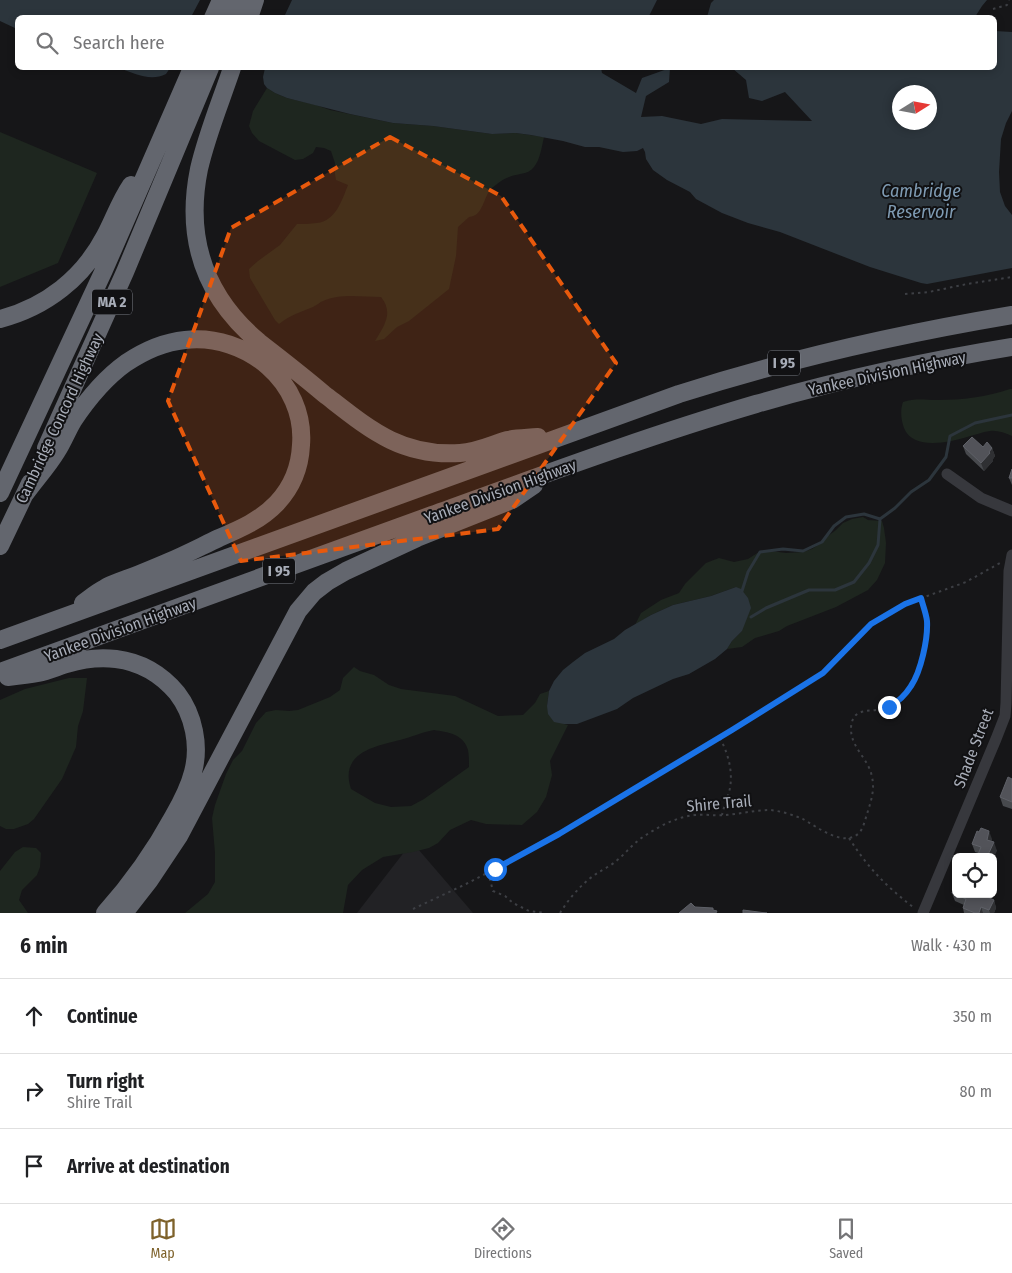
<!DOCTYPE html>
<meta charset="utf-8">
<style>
:root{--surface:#fff;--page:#f6f6f6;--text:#202124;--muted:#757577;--line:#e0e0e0;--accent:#7e622b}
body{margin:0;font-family:"Fira Sans Condensed",sans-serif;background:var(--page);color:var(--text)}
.controls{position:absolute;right:15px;bottom:15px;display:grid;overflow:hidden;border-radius:8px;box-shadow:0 2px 8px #0003}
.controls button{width:45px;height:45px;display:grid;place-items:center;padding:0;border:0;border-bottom:1px solid var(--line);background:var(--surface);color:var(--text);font:25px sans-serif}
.compass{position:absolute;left:892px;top:85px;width:45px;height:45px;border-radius:50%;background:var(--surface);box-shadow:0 2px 8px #0003;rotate:79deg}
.stop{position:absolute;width:15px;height:15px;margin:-11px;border:4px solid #1a73e8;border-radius:50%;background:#fff}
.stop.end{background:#1a73e8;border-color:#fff;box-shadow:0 1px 5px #0008}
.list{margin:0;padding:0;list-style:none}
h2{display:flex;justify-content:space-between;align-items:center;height:65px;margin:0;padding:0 20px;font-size:21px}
h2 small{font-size:16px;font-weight:400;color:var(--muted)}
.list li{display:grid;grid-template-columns:32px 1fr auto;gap:15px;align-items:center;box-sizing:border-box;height:75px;padding:0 20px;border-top:1px solid var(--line)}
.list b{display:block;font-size:19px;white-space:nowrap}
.list p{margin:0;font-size:16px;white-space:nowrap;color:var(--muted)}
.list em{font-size:16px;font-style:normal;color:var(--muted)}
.icon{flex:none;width:28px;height:28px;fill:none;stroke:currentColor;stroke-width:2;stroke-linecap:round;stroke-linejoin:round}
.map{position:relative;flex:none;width:1012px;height:913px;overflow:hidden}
.search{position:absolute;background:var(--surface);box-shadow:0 2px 8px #0003;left:15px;right:15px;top:15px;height:55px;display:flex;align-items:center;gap:12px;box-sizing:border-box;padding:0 18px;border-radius:8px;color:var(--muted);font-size:19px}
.sheet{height:290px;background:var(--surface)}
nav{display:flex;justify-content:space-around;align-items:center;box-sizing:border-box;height:70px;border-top:1px solid var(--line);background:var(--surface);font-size:14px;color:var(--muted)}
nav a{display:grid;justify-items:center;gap:2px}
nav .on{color:var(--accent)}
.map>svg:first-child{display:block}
.built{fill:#222225}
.green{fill:#1e261f;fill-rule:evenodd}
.water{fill:#2c353c;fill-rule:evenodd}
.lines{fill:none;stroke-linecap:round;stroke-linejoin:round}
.stream{stroke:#2c353c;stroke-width:3}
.path{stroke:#3d3f44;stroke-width:2;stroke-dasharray:2.5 4;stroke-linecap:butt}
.minor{stroke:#37383d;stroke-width:11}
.highway{stroke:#63666e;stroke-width:18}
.wall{fill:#47494d}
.shaded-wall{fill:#2f3033}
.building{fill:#525359;stroke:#5f6168}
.route{stroke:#1a73e8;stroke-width:6}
.marked{fill:#e8590c;fill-opacity:0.2;stroke:#e8590c;stroke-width:4;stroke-dasharray:10 6;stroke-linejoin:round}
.labels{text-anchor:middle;stroke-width:4;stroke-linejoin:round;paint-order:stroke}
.shield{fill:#111113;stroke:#7b7e86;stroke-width:1}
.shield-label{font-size:15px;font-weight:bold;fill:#a8adb8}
.street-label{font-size:16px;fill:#a8adb8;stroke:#111113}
.water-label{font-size:18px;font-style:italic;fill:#7f9bb3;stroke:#111113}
</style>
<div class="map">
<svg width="1012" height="913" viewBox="0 0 1012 913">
<rect width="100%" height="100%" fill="#161618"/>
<path class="built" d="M 412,842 L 473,913 L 357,913 Z"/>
<path class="green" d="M 267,88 L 275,93 L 287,98 L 316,105 L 330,110 L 393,123 L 433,126 L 492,134 L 516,133 L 544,137 C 542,146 540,160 534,167 C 528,175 518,173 509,177 C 503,179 497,184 492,188 C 483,196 484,216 469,217 L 458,227 L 456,256 L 449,289 L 409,321 L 397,327 L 384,339 L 375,341 C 384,326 394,313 381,297 C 363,297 340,293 323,301 C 320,302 317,305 313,307 C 301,312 290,315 279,324 L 275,320 L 250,278 L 249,269 L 258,261 L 280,245 L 297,224 C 303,224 310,224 317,223 C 336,221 342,200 348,185 L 336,180 L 335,174 L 335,163 L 331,151 L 324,148 L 316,147 L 313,153 L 303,159 L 295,160 L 259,141 L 252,133 L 249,126 L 253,111 Z
M 0,132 L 97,173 L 58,263 L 0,287 Z
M 1010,389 L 1012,389 L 1012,436 C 1005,433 997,430 990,431 C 982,432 975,435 967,437 C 950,442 913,451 904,428 C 901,419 900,411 903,402 C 915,398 925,400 937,400 C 962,400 987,397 1010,389 Z
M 863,517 L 868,520 L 882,521 L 884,528 L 886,543 L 885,563 L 877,580 L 868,590 L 836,607 L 787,626 L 779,631 L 755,638 L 742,647 L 727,649 L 732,641 L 742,631 L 736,587 L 711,596 L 673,605 L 651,615 L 635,625 L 641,613 L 661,600 L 679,593 L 685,584 L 706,563 L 719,558 L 734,562 L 748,559 L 759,552 L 771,551 L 786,553 L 803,552 L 812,549 L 823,542 L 828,536 L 836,530 L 843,523 L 852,519 Z
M 354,667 L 360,671 L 374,675 L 389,685 L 401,689 L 455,696 L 498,716 L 523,715 L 535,703 L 540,694 L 549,691 L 547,706 L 564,724 L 568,725 L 550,761 L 552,775 L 546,797 L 537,812 L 522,825 L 486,824 L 471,820 L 450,830 L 438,843 L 429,848 L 413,852 L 383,857 L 362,870 L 348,885 L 343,913 L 185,913 L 208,894 L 215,882 L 215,853 L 212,818 L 215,805 L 226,774 L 233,760 L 242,751 L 256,723 L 266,712 L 276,710 L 289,711 L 298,710 L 330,697 L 340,690 L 343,678 ZM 434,730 C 447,732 464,734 468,750 C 469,755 469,761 469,767 L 424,799 L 411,806 L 391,807 L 375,803 L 351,789 C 339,753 375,746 400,740 C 412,737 422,732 434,730 Z
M 69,678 L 87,678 L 83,711 L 78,726 L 76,747 L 62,779 L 34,819 L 28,824 L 14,829 L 6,829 L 0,826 L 0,700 L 25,689 Z
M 23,847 L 36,848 L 41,853 L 40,867 L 37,875 L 22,890 L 19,900 L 28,913 L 0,913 L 0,871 L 15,852 Z"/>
<path class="water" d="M 0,0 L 200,0 L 191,17 L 18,18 L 17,29 L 0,21 Z
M 292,0 L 657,0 L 648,18 L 284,17 Z
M 714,0 L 987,0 L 982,6 L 975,17 L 707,17 L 711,3 Z
M 995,31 L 1012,32 L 1012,111 L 1006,123 L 1001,139 L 999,172 L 1000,192 L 1005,206 L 1012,215 L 1012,268 L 927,284 L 921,283 L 870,267 L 780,232 L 748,223 L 722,213 L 696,199 L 690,192 L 667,180 L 653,170 L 646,159 L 645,152 L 643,148 L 637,151 L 623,152 L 599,147 L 585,147 L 563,141 L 531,135 L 516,133 L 492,134 L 433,126 L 393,123 L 350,114 L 287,98 L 275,93 L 267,88 L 264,84 L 263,77 L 265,68 L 601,68 L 602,73 L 636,93 L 642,78 L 670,68 L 669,82 L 646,96 L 641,117 L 662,116 L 701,124 L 722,119 L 812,121 L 785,92 L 762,101 L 749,98 L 746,80 L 732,68 L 994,68 ZM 900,92 L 930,92 L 930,122 L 900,122 Z
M 119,68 L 170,68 L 166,74 C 150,82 134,73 119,68 Z
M 736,587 L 741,589 L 748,598 L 751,608 L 742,631 L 732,641 L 727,649 L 715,659 L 689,674 L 673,679 L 633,698 L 617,709 L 577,724 L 564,724 L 554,722 L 548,714 L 547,706 L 549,691 L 554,681 L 563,670 L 573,662 L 585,653 L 614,639 L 625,630 L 651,615 L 673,605 L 711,596 Z"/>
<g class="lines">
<path class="stream" d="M 742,591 L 748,572 L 760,552 L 783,549 L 803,551 L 822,542 L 834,526 L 846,517 L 864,514 L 880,519 L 895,508 L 911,492 L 929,480 L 946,457 L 950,436 L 975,423 L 1012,415
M 751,617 L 766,608 L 809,590 L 835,590 L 854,582 L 869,563 L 878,545 L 880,519"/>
<path class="path" d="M 993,9 L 1007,5 L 1009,0
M 905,294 L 929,292 L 967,284 L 1012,277
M 720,738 C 728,753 733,771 730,788 C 728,797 724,806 722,815
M 849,838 C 868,868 886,886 913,907
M 488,872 L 493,891 L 505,896 L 513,903 L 529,911 L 545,913
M 413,909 L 466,884 L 529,851 L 643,785 L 732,731 L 823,673 L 871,624 L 905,604 L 966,582 L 1000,563
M 560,913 C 570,897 583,882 599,872 C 604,869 610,866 615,862 C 624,855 631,846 640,839 C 656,828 675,817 695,815 C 705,814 715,816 725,815 C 740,814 755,810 770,810 C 781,811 793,815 803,819 C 817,827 843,847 858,834 C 863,830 865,820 867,814 C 871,801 875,790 872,777 C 869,759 851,748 851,729 C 851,724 852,719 856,715 C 864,708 878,712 888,708 C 915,695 927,653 927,625 C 927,616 924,608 921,600"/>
<path class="minor" d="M 947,474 L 981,498 L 1012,511
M 923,913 L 996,739 L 1005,716 L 1006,703 L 1009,571 L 1012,555"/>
<path class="highway" d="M 213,18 L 221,0
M 230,18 L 237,0
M 249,18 L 255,0
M 232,68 C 221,101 207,134 199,169 C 185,238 204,296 259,342 C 281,359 303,376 324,394 C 368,428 400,457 460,453 C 477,452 491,445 507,440 C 517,438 528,438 538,437
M 0,319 C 46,307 83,278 105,236 C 114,219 120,201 131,185
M 46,448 L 125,272 L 210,68
M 0,493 L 104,270 L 192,68
M 25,494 C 35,480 48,466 57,451 C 63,442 67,431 73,421 C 87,400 105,378 126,363 C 144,351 164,342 185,340 C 246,333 306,382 301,445 C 300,466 292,487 277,503 C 261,520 240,529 219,538 C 202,546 185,555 168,562 C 154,568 140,574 126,579 C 119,582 111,584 105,588 C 97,592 90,598 83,603
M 0,546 L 30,483
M 0,640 L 679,394 C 788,359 899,334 1012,315
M 0,672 C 144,620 288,568 432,515 C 540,476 647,436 756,404 C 840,380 926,361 1012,347
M 8,677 C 18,676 28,675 38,673 C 48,671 57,667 67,664 C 83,659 99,657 116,659 C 140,662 161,674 177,693 C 194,715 200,746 193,772 C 189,788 181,803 173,817 C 154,852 131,884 105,913
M 124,913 L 149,881 L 179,836 L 289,628 L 298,611 L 314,592 L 327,582 L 346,571 L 417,538 L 512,500 L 534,485"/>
</g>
<path class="wall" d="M 963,446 L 992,448 L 995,456 L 993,459 L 993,461 L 984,471 L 966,454 Z
M 1012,469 L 1012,485 L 1009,478 Z
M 1012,779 L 1012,809 L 1003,806 L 1000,797 Z
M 992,839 L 991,841 L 997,851 L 978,853 L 975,852 L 972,844 Z
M 952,893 L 994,900 L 996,908 L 994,913 L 964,913 L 963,908 L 964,905 L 955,901 Z"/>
<path class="shaded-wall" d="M 992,448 L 995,456 L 993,459 L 993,461 L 984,471 L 981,463 Z
M 989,831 L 992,839 L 990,848 L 987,840 Z
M 994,842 L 997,851 L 993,859 L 993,857 L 987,857 Z
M 994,900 L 996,908 L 994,913 L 990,913 L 989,910 Z
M 981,907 L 983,913 L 979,913 Z"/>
<path class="building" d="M 972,437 L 983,447 L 987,442 L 992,448 L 989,452 L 990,453 L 981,463 L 963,446 Z
M 1012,469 L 1012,478 L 1009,478 Z
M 1008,777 L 1012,779 L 1012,802 L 1000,797 Z
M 981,828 L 989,831 L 987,840 L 994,842 L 987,857 L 977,857 L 981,847 L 972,844 L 977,831 L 979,832 Z
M 956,883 L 956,894 L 980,894 L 994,900 L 989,910 L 981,907 L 979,913 L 975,913 L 963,908 L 966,899 L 952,893 Z
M 691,903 L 695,907 L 713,908 L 713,910 L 717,911 L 716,913 L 679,913 Z
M 743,910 L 766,913 L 767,913 L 743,913 Z"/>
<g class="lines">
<path class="route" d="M 495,869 L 559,834 L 732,730 L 823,673 L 871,624 L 905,604 L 921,598 C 923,606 926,613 927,621 C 928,639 921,671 911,686 C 906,694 898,702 889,707"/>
</g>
<path class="marked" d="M 390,137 L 501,196 L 616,363 L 498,529 L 241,561 L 168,401 L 231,228 Z"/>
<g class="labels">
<g class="shield">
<rect x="92" y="289.5" width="40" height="25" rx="4"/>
<rect x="768" y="350.5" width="32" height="25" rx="4"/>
<rect x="263" y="558.5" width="32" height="25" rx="4"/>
</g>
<g class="shield-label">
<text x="112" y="307">MA 2</text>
<text x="784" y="368">I 95</text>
<text x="279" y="576">I 95</text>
</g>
<g class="street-label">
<text transform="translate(887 373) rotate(-12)" y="6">Yankee Division Highway</text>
<text transform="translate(59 418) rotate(-65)" y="6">Cambridge Concord Highway</text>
<text transform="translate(500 491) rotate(-20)" y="6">Yankee Division Highway</text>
<text transform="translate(120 629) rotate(-20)" y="6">Yankee Division Highway</text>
<text transform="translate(973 748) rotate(-69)" y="6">Shade Street</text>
<text transform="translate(719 803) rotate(-5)" y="6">Shire Trail</text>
</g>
<g class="water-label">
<text x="921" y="197">Cambridge<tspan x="921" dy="21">Reservoir</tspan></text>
</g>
</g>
</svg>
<div class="controls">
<button><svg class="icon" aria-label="locate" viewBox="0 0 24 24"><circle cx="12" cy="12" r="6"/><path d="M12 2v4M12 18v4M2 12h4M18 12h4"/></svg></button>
</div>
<svg class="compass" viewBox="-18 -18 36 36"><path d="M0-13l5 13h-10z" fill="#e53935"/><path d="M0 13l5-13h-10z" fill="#757577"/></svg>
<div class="stop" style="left:495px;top:869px"></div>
<div class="stop end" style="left:889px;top:707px"></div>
<div class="search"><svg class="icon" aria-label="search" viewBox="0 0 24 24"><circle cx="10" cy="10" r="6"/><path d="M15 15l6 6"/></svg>Search here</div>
</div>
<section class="sheet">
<h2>6 min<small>Walk · 430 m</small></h2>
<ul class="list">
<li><svg class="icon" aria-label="ahead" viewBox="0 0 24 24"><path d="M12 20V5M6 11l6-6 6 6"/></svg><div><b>Continue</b></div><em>350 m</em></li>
<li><svg class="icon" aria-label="right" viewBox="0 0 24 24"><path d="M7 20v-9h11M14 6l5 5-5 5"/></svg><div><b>Turn right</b><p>Shire Trail</p></div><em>80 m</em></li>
<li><svg class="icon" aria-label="arrive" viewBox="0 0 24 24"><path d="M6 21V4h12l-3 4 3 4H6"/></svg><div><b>Arrive at destination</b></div></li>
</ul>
</section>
<nav>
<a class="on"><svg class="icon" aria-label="map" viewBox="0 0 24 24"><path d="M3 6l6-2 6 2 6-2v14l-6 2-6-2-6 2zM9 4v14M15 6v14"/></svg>Map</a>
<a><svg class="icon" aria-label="directions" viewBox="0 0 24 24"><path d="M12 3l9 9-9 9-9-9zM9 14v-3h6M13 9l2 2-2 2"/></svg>Directions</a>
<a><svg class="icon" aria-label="saved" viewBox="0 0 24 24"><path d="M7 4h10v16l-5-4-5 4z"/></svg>Saved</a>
</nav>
